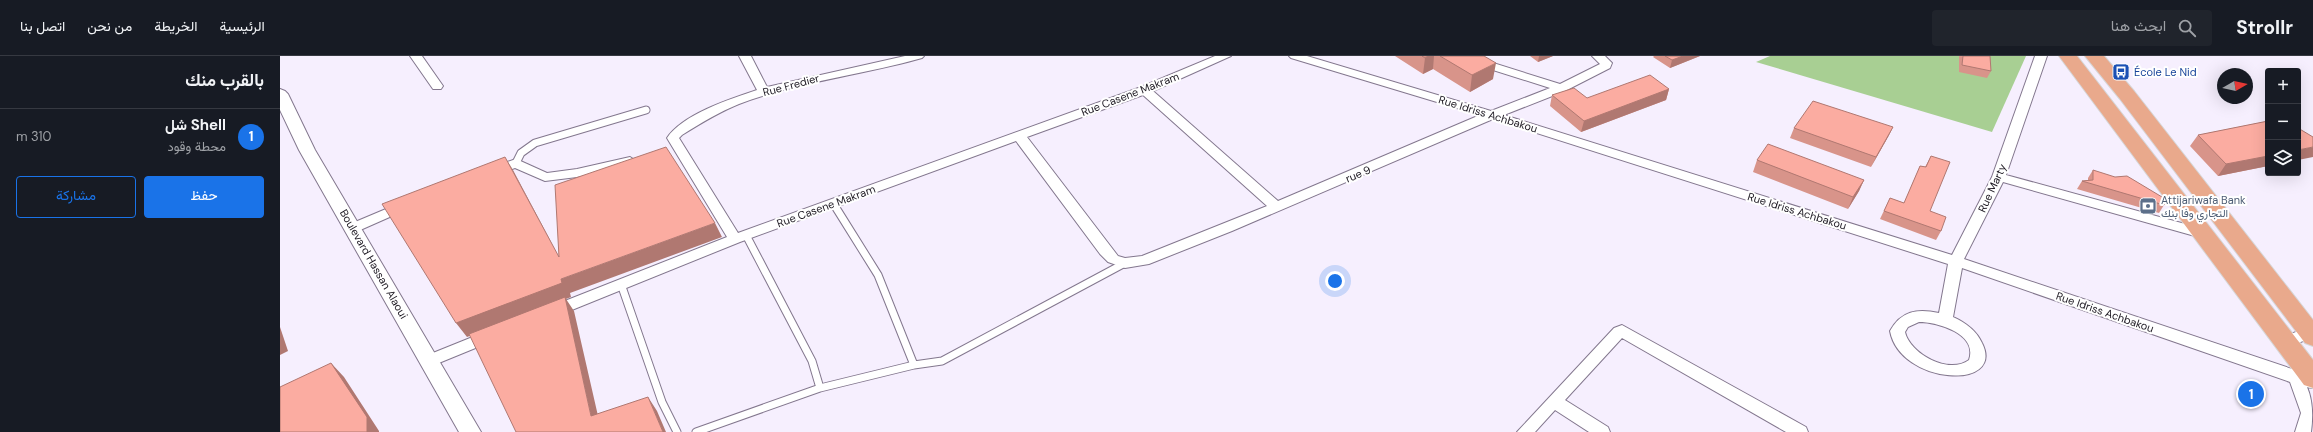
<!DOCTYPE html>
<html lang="ar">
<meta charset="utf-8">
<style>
:root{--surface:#171b24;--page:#20242c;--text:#f1f3f6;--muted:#9ea1a6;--line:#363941;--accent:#1a73e8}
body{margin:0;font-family:"DM Sans",Vazirmatn,sans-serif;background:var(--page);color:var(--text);direction:rtl}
.controls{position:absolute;right:12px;top:12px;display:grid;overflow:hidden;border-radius:4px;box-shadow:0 4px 16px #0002}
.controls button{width:36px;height:36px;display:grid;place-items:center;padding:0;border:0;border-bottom:1px solid var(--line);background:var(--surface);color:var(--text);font:20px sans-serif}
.compass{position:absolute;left:1937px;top:12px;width:36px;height:36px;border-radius:50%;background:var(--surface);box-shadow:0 4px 16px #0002;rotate:81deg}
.you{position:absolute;left:1055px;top:225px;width:14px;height:14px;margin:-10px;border:3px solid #fff;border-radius:50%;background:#1a73e8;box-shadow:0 0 0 6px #1a73e833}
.badge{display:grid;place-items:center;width:26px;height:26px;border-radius:50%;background:var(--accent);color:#fff;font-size:13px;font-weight:700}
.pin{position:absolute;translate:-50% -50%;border:2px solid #fff;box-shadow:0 1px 4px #0006}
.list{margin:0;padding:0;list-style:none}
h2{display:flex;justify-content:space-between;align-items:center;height:52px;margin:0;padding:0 16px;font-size:17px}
h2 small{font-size:13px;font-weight:400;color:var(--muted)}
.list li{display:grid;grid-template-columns:26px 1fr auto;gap:12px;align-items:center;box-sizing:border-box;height:56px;padding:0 16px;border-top:1px solid var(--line)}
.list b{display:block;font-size:15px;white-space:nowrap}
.list p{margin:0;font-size:13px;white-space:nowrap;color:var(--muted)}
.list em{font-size:13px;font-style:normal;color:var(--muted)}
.actions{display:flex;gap:8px;padding:12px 16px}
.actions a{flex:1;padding:9px 0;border:1px solid var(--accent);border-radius:4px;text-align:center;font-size:14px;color:var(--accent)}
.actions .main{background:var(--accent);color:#fff}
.icon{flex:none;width:22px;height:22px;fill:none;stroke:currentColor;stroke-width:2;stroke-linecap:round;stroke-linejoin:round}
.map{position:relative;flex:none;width:2033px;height:376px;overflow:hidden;direction:ltr}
header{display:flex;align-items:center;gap:24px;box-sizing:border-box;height:56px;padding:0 20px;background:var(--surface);border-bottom:1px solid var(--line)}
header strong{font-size:19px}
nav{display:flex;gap:22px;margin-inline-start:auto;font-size:14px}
.search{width:280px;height:36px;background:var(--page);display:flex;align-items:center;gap:10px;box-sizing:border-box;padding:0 14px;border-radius:4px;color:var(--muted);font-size:15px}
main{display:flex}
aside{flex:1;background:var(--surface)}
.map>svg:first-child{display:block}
.green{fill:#a8cf93}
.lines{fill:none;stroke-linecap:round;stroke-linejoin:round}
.service-casing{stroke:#83778e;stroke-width:9}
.minor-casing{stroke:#83778e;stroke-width:2}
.tertiary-casing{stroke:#83778e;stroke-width:2}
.primary-casing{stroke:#d6d6d7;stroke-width:2}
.service{stroke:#fff;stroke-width:7}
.minor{fill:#fff;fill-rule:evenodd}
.tertiary{fill:#fff;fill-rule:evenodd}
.primary{fill:#e9a98c;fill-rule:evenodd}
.wall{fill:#d8948a}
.shaded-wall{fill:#b07871}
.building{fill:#fbaca1;stroke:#b07871}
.labels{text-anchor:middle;stroke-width:4;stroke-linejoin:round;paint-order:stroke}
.transit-label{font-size:11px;fill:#164399;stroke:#fff;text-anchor:start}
.street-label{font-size:11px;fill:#1d1922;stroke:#fff}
.service-label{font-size:11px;fill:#4e5e75;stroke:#fff;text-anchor:start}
</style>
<header>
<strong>Strollr</strong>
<div class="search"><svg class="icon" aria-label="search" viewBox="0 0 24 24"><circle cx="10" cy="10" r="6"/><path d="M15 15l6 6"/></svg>ابحث هنا</div>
<nav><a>الرئيسية</a><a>الخريطة</a><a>من نحن</a><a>اتصل بنا</a></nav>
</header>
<main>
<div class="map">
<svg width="2033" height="376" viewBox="0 0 2033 376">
<rect width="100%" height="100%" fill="#f6effe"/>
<path class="green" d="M 1490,0 L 1746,0 L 1712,76 L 1476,6 Z"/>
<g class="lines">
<g class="service-casing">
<path id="service" d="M 236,107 L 241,97 L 255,87 L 366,54
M 553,147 L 598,219 L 634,309
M 341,228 L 382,346 L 397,376
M 540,332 L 634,309 L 662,305 L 845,207
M 416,376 L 540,332 L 532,305 L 466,179"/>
</g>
<g class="minor-casing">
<path id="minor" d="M 130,0 L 142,0 L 163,30 L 161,33 L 153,33 Z
M 459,0 L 471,0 L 487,31 L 625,0 L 644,0 L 642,2 C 582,19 517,26 459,48 C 439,56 421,67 402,79 L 399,82 L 458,177 L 861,31 L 935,0 L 951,0 L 873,35 L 998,145 L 1200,59 L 1011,2 L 1009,0 L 1027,0 L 1211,55 L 1270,32 L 1175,2 L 1173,0 L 1191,0 L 1280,28 L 1320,8 L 1312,0 L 1325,0 L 1332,7 L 1330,12 L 1285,35 L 1224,59 L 1672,199 L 1712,121 L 1755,0 L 1767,0 L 1726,119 L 1927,174 L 1929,177 L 1922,182 L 1723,126 L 1684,203 L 2033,320 L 2033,332 L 2027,331 C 2033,345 2033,361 2031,376 L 2015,376 L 2021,357 L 2010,326 L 1682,212 L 1673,261 C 1686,267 1696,274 1702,287 C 1726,335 1620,329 1610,275 C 1621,255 1637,252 1659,257 L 1668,208 L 1213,63 L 952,175 L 869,208 L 845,212 L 828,206 L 820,198 L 736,85 L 460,186 L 277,260 L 267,260 L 265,256 L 267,252 L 447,181 L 387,82 C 403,58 450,43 477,34 ZM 863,39 L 987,150 L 862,200 L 845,202 L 838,200 L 747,81 ZM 1639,266 C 1658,266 1698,278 1689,304 C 1669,319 1630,298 1625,276 L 1628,271 Z
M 350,101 L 356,105 L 355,108 L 297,121 L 265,125 L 235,112 L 212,120 L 205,116 L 207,113 L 236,103 L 267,117 L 297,113 Z
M 125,145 L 130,146 L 132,149 L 130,152 L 78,175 L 68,175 L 66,172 L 68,169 Z
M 1342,269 L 1526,371 L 1528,376 L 1506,376 L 1342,282 L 1285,344 L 1328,371 L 1330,376 L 1309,376 L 1275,354 L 1255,376 L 1237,376 L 1334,272 Z
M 2033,269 L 2033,281 L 2006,292 L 2001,290 L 1998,286 L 2001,282 Z
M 210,274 L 215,276 L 218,280 L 215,284 L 149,311 L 143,309 L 141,305 L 143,301 Z"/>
</g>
<g class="tertiary-casing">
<path id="tertiary" d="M 0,33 L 5,35 L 8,38 L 35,94 L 201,376 L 179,376 L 19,94 L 0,54 Z"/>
</g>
<g class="primary-casing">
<path id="primary" d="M 1779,0 L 1797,0 L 2033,304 L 2033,332 L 2024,329 Z
M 1805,0 L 1824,0 L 1854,35 L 2033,264 L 2033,290 L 2025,287 L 1840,43 Z"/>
</g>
<use href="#service" class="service"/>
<use href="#minor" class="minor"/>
<use href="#tertiary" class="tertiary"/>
<use href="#primary" class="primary"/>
</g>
<path class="wall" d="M 1115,0 L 1204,0 L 1213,23 L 1190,36 L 1153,13 L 1143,18 Z
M 1250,0 L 1273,0 L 1258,6 Z
M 1374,0 L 1420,0 L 1390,12 L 1373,1 Z
M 1679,0 L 1710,0 L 1711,15 L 1707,22 L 1679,16 Z
M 1389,33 L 1386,44 L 1301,76 L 1270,50 L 1272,39 L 1307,42 Z
M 1988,65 L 1988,110 L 1938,120 L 1910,90 L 1918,79 Z
M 1613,71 L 1608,81 L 1591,111 L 1510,82 L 1514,72 Z
M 1651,100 L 1650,155 L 1661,175 L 1656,184 L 1600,163 L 1610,142 L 1624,147 L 1640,110 L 1645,111 Z
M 1477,104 L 1584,124 L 1579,135 L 1568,153 L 1473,116 Z
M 1813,114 L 1884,149 L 1879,157 L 1797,133 L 1802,125 L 1808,124 L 1808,122 Z"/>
<path class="shaded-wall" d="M 1148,0 L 1154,0 L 1153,13 L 1143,18 L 1145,2 Z
M 1259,0 L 1273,0 L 1258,6 Z
M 1403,0 L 1420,0 L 1390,12 L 1392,4 Z
M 1216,7 L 1213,23 L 1190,36 L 1192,19 Z
M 1389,33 L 1386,44 L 1301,76 L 1304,65 Z
M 1613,71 L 1608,81 L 1591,111 L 1596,101 Z
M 2033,91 L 2033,101 L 2018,104 L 2018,94 Z
M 1988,100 L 1988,110 L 1938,120 L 1946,108 Z
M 225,101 L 233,114 L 287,216 L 279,201 Z
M 1584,124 L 1579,135 L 1568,153 L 1573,141 Z
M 435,167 L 442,181 L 290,237 L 291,241 L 286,243 L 294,255 L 321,373 L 311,360 L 285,243 L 187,281 L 176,267 L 281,223 Z
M 0,271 L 8,295 L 0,299 Z
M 51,307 L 64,321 L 99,375 L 99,376 L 87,376 Z
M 368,341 L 377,355 L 386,376 L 383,376 Z"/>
<path class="building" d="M 1142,0 L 1148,0 L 1145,2 Z
M 1160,0 L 1204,0 L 1216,7 L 1192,19 Z
M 1385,0 L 1403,0 L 1392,4 Z
M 1683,0 L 1710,0 L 1711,15 L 1682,9 Z
M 1370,19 L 1389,33 L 1304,65 L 1272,39 L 1294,32 L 1307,42 Z
M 1533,45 L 1613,71 L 1596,101 L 1514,72 Z
M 1988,65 L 1988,100 L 1946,108 L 1918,79 Z
M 2018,72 L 2033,81 L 2033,91 L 2018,94 Z
M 1488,88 L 1584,124 L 1573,141 L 1477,104 Z
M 386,91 L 435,167 L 281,223 L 282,227 L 176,267 L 102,148 L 225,101 L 279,201 L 275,129 Z
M 1651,100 L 1670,106 L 1650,155 L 1666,161 L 1661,175 L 1604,155 L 1610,142 L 1624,147 L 1640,110 L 1646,111 Z
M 1813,114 L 1835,121 L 1847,120 L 1887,144 L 1884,149 L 1802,125 L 1813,124 Z
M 285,241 L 311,360 L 368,341 L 383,376 L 236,376 L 189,278 Z
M 51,307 L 87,361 L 87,376 L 0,376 L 0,331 Z"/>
<defs>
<g id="bus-square" transform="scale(0.9)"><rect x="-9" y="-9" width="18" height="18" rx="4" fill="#1a4fb4" stroke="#fff"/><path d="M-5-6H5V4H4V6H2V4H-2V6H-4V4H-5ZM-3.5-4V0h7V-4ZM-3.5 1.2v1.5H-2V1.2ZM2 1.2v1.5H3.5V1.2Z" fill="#fff"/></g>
<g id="bank-square" transform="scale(0.9)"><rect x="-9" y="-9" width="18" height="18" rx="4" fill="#5c6f8a" stroke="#fff"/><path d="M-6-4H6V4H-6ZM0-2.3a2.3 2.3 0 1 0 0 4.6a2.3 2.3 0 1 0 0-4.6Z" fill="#fff"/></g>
</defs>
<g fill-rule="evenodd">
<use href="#bus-square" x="1841" y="16"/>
<use href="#bank-square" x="1868" y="150"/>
</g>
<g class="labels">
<g class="transit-label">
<text x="1854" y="20">École Le Nid</text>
</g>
<g class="street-label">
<text transform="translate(511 29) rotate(-15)" y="4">Rue Fredier</text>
<text transform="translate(850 38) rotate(-21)" y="4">Rue Casene Makram</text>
<text transform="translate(1208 58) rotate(17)" y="4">Rue Idriss Achbakou</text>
<text transform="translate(1078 118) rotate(-23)" y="4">rue 9</text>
<text transform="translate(1712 132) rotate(-65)" y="4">Rue Marty</text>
<text transform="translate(546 150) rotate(-20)" y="4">Rue Casene Makram</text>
<text transform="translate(1517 155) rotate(17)" y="4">Rue Idriss Achbakou</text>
<text transform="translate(94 208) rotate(60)" y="4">Boulevard Hassan Alaoui</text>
<text transform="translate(1825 256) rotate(19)" y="4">Rue Idriss Achbakou</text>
</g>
<g class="service-label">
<text x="1881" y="148">Attijariwafa Bank<tspan x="1881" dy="13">التجاري وفا بنك</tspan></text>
</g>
</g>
</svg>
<div class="controls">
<button>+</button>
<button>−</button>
<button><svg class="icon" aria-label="layers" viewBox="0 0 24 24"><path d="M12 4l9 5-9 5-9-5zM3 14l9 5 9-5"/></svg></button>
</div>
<svg class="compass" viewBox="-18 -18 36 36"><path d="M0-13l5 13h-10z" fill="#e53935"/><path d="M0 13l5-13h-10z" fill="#9ea1a6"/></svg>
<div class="you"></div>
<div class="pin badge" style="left:1971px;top:338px">1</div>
</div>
<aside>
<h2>بالقرب منك<small></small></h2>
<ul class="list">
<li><span class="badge">1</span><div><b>Shell شل</b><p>محطة وقود</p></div><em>310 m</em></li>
</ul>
<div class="actions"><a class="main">حفظ</a><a>مشاركة</a></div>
</aside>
</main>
